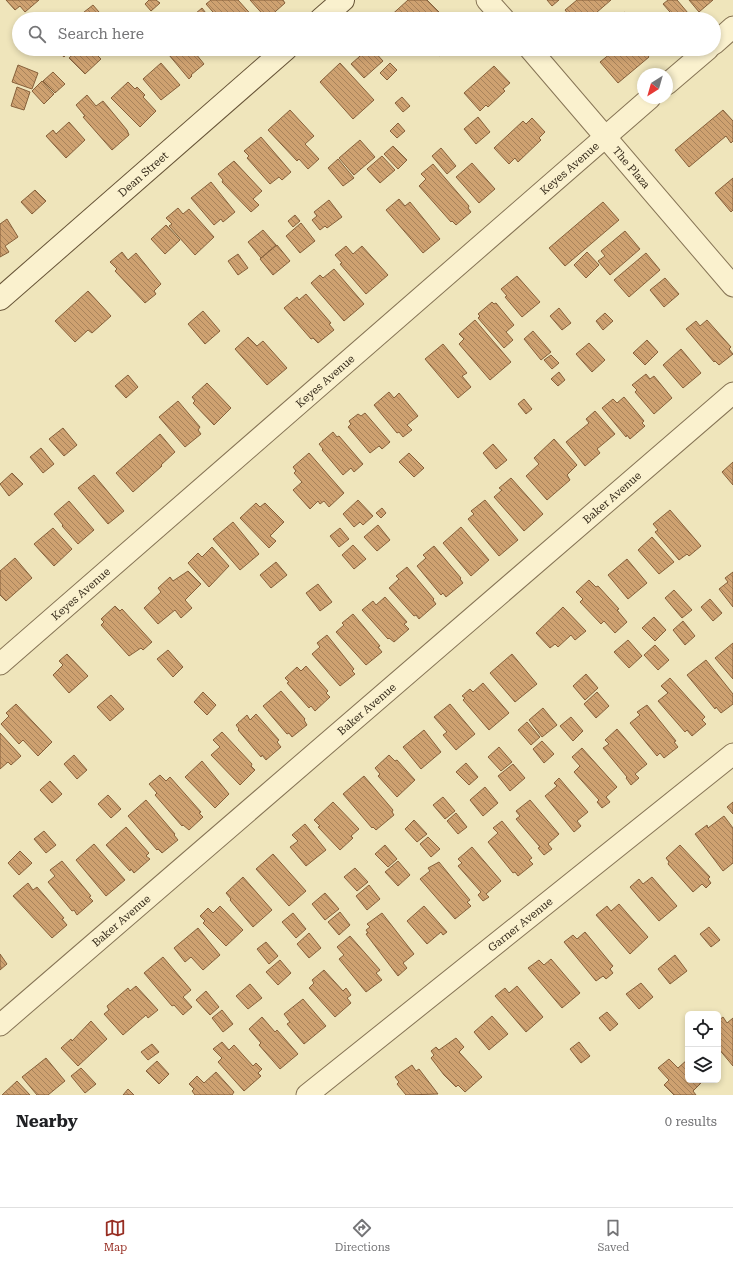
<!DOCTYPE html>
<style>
:root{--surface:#fff;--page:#f2f2f2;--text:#202124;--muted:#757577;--line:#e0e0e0;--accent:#972e23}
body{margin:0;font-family:"Roboto Serif",serif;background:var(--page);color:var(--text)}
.controls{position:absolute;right:12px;bottom:12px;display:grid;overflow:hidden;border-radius:6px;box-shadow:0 2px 6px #0003}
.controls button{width:36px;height:36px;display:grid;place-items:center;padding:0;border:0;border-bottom:1px solid var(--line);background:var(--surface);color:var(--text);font:20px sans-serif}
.compass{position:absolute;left:637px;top:68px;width:36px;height:36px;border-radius:50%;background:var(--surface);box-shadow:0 2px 6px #0003;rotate:217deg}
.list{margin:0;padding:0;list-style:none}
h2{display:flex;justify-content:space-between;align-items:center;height:52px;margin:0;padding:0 16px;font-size:17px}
h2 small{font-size:13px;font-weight:400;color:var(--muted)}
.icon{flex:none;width:22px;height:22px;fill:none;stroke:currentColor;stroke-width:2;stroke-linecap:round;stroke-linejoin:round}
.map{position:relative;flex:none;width:733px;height:1095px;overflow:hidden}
.search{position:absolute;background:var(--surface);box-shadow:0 2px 6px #0003;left:12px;right:12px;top:12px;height:44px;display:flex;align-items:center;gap:10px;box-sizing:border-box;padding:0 14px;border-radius:22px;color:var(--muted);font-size:15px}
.sheet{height:112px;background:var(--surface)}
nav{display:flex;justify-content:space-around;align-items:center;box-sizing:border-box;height:56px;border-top:1px solid var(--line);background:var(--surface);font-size:11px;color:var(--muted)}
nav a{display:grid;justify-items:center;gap:2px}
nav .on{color:var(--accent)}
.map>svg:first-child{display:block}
.building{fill:url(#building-back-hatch);stroke:#86603a}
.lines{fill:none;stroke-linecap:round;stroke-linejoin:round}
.street-casing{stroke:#867455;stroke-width:23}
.secondary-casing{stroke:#685538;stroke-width:24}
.street{stroke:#faf1ce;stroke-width:21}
.secondary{stroke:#faf1ce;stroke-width:22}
.labels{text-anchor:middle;stroke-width:3;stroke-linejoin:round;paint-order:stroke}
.street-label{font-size:11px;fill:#352a1a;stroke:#f6eecb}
</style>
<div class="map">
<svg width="733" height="1095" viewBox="0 0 733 1095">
<defs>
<pattern id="building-back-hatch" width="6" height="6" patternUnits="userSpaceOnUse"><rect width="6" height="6" fill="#cea170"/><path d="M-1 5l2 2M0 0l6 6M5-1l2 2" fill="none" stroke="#a8835b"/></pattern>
</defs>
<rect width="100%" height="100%" fill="#efe5bb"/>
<path class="building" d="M 6,0 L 39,0 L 25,12 L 20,6 L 15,10 Z
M 149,0 L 156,0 L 160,3 L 151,11 L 145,4 Z
M 211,0 L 238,0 L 255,19 L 219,19 L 206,4 Z
M 250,0 L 283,0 L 285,3 L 267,19 Z
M 408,0 L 427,0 L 439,12 L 431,19 L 387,19 Z
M 547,0 L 559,0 L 552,6 Z
M 577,0 L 611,0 L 589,19 L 572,19 L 565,10 Z
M 668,0 L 677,0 L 688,13 L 681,19 L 676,19 L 663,4 Z
M 689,0 L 713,0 L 699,12 Z
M 93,5 L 105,19 L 82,19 L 79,16 Z
M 202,8 L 209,17 L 211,15 L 214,19 L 189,19 Z
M 625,12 L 631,19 L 607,19 L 613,14 L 617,18 Z
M 55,49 L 71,49 L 64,57 Z
M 79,49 L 91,49 L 101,59 L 85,74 L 69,58 Z
M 164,49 L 192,49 L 204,64 L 191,75 L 192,76 L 189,79 Z
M 210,49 L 221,49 L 214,55 Z
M 368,49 L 372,49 L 383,61 L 364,78 L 351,64 Z
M 419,49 L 431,49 L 425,55 Z
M 433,49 L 447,49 L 439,56 Z
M 616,49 L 643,49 L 649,57 L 618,83 L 600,62 Z
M 161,63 L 180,85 L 161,100 L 143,79 Z
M 340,63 L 374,100 L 353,119 L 320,82 Z
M 390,63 L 397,70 L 387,80 L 380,73 Z
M 18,65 L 38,73 L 32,89 L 12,82 Z
M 494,66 L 510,83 L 503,89 L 505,91 L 488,107 L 486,105 L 480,111 L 464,93 Z
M 53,72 L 65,84 L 55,93 L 43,81 Z
M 42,81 L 54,94 L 44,104 L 32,91 Z
M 128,82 L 135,89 L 137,87 L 145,95 L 143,97 L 156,111 L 140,127 L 111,98 Z
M 17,87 L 30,92 L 24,110 L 11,106 Z
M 87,95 L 96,106 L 103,101 L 127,130 L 129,135 L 112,150 L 83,117 L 85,116 L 76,105 Z
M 402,97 L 410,106 L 403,112 L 395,103 Z
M 290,110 L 314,136 L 305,144 L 319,159 L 308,169 L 299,159 L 297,161 L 268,130 Z
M 723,110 L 733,121 L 733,141 L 731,143 L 726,136 L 689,167 L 675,150 Z
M 478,117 L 490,132 L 476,144 L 464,129 Z
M 532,118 L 545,132 L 539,138 L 541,140 L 518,162 L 515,158 L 509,164 L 494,148 L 523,121 L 526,124 Z
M 69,122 L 85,140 L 66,158 L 46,136 L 53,130 L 56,134 Z
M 398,123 L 405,131 L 397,138 L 390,131 Z
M 261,137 L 291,172 L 282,180 L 279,177 L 270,184 L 247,158 L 249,156 L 244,151 Z
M 360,140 L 375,157 L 354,175 L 339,158 Z
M 393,146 L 407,160 L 398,169 L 384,154 Z
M 441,148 L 456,166 L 447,174 L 432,156 Z
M 382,156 L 395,170 L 380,183 L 367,169 Z
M 338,159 L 354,178 L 343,186 L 328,168 Z
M 234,161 L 262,191 L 253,199 L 259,205 L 251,212 L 222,182 L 223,180 L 218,174 Z
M 472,163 L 495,189 L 479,203 L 456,177 Z
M 433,164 L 469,206 L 468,208 L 471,212 L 456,225 L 452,221 L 451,222 L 419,186 L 426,179 L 421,174 Z
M 733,178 L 733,210 L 731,212 L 715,193 Z
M 211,182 L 235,212 L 223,222 L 221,219 L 214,225 L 191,198 Z
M 35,190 L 46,201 L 32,214 L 21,202 Z
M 399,199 L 405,206 L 410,202 L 440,239 L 423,253 L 386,210 Z
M 329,200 L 342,217 L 327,228 L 325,226 L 320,230 L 312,220 L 317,216 L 314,212 Z
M 603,202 L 619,220 L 565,266 L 549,248 Z
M 178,208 L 183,214 L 189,209 L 214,237 L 195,255 L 169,226 L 172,224 L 166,218 Z
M 295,215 L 300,221 L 293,227 L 288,221 Z
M 7,219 L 18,237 L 5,246 L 9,252 L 0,257 L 0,224 Z
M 301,223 L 315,241 L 300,253 L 286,236 Z
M 166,225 L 180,240 L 165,254 L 151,239 Z
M 263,230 L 276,245 L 261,258 L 248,242 Z
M 625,231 L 640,249 L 610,275 L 598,261 L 605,256 L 601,251 Z
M 277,245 L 290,261 L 273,275 L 260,259 Z
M 346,246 L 353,254 L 362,246 L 388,275 L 366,294 L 340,264 L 342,263 L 335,255 Z
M 122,252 L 128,260 L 136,253 L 161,284 L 154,291 L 156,294 L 145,303 L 115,271 L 117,269 L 110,262 Z
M 587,252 L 599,265 L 586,278 L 574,265 Z
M 646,253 L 660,270 L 629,297 L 614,280 Z
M 238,254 L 248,268 L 238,275 L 228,261 Z
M 334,269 L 364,304 L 344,321 L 311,283 L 320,275 L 323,278 Z
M 517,276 L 540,302 L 522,317 L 505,297 L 507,296 L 501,289 Z
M 665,278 L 679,294 L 664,307 L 650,290 Z
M 88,291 L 111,316 L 92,333 L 88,330 L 75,342 L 55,321 Z
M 306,294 L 331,323 L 329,324 L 334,330 L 318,343 L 313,338 L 311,339 L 284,308 L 297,297 L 299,300 Z
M 492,302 L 494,304 L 496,303 L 514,325 L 506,332 L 513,340 L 504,348 L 478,318 L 480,316 L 478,314 Z
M 559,308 L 571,323 L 562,330 L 550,316 Z
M 203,311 L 220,331 L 205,344 L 188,324 Z
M 605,313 L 613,321 L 603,330 L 596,321 Z
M 475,320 L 511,362 L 490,380 L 459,344 L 464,339 L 459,334 Z
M 707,320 L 731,347 L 729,349 L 733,354 L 719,365 L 715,361 L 714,362 L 686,329 L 696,321 L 700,326 Z
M 533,331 L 551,352 L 541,360 L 524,339 Z
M 248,337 L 257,346 L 263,341 L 287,368 L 267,385 L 235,349 Z
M 647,340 L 658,352 L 645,365 L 633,353 Z
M 589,343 L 605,360 L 592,372 L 576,354 Z
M 443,344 L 467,373 L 462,376 L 471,387 L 458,398 L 425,359 Z
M 681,349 L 701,373 L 683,388 L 663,365 Z
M 551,355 L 559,363 L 552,369 L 544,360 Z
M 559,372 L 565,380 L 558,386 L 551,379 Z
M 646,374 L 650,379 L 654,376 L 672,398 L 654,414 L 635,392 L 637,390 L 632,385 Z
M 128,375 L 138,387 L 126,398 L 115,386 Z
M 207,383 L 231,408 L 214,425 L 193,403 L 195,401 L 192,397 Z
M 389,392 L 394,398 L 399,393 L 418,416 L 407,425 L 412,430 L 403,437 L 399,432 L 397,433 L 374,405 Z
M 624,397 L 644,421 L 642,423 L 645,426 L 630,439 L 627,435 L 626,437 L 602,408 L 613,399 L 617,403 Z
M 524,399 L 532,409 L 526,414 L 518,404 Z
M 178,401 L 200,427 L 198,430 L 201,434 L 185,447 L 159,417 Z
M 595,411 L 615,434 L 597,449 L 600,453 L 585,466 L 566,442 L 589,423 L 586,419 Z
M 365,413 L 390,442 L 382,449 L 379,446 L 370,453 L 348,427 L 351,424 L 349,421 L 358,414 L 361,416 Z
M 63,428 L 77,445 L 64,456 L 49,439 Z
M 333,432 L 337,437 L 339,436 L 363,464 L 354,472 L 351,468 L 343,475 L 322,450 L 323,449 L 319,444 Z
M 160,434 L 175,452 L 161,465 L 162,466 L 133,492 L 116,473 Z
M 554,439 L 577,465 L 567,475 L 570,480 L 547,500 L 526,476 L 539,464 L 534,458 Z
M 493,444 L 507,460 L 496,469 L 483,453 Z
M 41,448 L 54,464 L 43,473 L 30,457 Z
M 309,453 L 344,493 L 329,507 L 324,501 L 320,504 L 318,501 L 310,509 L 293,490 L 302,482 L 294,473 L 296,471 L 293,467 Z
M 409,453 L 424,468 L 414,477 L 399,462 Z
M 733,462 L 733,485 L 722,472 Z
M 12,473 L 23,484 L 9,496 L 0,484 Z
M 94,475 L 124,511 L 108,524 L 78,488 Z
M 511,478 L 543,514 L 524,531 L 494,497 L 502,490 L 499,488 Z
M 358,500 L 373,516 L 363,525 L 360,522 L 354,527 L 343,514 Z
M 485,500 L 518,540 L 499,556 L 468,519 L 474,514 L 471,511 Z
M 69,501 L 94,530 L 78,544 L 62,526 L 63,525 L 54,514 Z
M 256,503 L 260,507 L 265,503 L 284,522 L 270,536 L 276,541 L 269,548 L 240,518 Z
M 382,508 L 386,513 L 381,518 L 376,513 Z
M 670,510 L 701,546 L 689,556 L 687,554 L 679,560 L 655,532 L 658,530 L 653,524 Z
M 233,522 L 259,554 L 240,570 L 213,539 Z
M 378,525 L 390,540 L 377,551 L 364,537 Z
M 461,527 L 489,560 L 471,576 L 443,543 Z
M 53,528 L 72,549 L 54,566 L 34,544 Z
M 340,528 L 349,539 L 339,547 L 330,536 Z
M 652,537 L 674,562 L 659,574 L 638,550 Z
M 353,545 L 366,559 L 354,569 L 342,555 Z
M 434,546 L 461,578 L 460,579 L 463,583 L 446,597 L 443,593 L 441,595 L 417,566 L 426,558 L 423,555 Z
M 212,547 L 229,566 L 209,587 L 188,563 L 198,553 L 202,557 Z
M 15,558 L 32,578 L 6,601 L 0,595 L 0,571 Z
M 627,559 L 647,583 L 628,599 L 608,575 Z
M 276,562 L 287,575 L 271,588 L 260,575 Z
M 407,567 L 434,599 L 433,600 L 436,604 L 419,619 L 416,615 L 414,616 L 389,588 L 399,579 L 396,576 Z
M 188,571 L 201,584 L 185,600 L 192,608 L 181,618 L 175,610 L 158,624 L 144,608 L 161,592 L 158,588 L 170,577 L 173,581 Z
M 733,572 L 733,607 L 719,589 L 728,582 L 725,578 Z
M 589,580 L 596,587 L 598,586 L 619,609 L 617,610 L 627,622 L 615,633 L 604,621 L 601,624 L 580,602 L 583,599 L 576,592 Z
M 318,584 L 332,602 L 320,611 L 306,593 Z
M 674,590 L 692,610 L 682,618 L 665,598 Z
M 385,597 L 407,622 L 404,624 L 409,629 L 394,642 L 389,638 L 388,639 L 362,610 L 373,601 L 376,605 Z
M 710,599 L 722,613 L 713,621 L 701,607 Z
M 115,606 L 120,611 L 122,609 L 152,642 L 143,650 L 141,648 L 129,656 L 101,625 L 104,622 L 101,619 Z
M 563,607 L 586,631 L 575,640 L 571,635 L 558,647 L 555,644 L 550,648 L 536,633 Z
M 353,614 L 380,646 L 378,647 L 382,652 L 366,665 L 336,632 L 344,625 L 342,623 Z
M 654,617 L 666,630 L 655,641 L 642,628 Z
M 683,621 L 695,636 L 685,645 L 673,630 Z
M 327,635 L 354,669 L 352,671 L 355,674 L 340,686 L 312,654 L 320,647 L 317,643 Z
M 628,640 L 642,656 L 629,668 L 614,652 Z
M 733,643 L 733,679 L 715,658 Z
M 655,645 L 669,660 L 658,670 L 644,655 Z
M 168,650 L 183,667 L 173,677 L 157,659 Z
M 67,654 L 88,676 L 69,693 L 53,675 L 63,665 L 59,661 Z
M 512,654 L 537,684 L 515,702 L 490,673 Z
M 706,660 L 733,694 L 733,704 L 721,713 L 716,707 L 715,709 L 687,675 Z
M 306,666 L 328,691 L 326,693 L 330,697 L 315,711 L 311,706 L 309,708 L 287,683 L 289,682 L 285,678 L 297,667 L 301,671 Z
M 586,674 L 598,688 L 585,700 L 573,686 Z
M 670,678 L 705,717 L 702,720 L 706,724 L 692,736 L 687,730 L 685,732 L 658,701 L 668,693 L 661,686 Z
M 483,683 L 509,713 L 489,730 L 463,700 L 465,698 L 462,696 L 470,689 L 473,692 Z
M 281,691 L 305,719 L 304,720 L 307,725 L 292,737 L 289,733 L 287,734 L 263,706 Z
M 203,692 L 216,705 L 207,715 L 194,702 Z
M 597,692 L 609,706 L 596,718 L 584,704 Z
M 111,695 L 124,709 L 110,721 L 97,707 Z
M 16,704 L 52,742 L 38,756 L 23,740 L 19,744 L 1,724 L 9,716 L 6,713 Z
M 450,704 L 475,734 L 456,750 L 443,735 L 447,732 L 434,717 Z
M 647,705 L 676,741 L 674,742 L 678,747 L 664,758 L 660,753 L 657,756 L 630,723 L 640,715 L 637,712 Z
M 543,708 L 557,725 L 542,737 L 529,720 Z
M 256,714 L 279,740 L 277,742 L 281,747 L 266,760 L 262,755 L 261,757 L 238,730 L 239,729 L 236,725 L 247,715 L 250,720 Z
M 571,717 L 583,731 L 573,741 L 560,726 Z
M 527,722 L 540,737 L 531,745 L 518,730 Z
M 617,729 L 647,764 L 635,774 L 639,778 L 631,785 L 626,778 L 627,777 L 603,748 L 609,744 L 605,740 Z
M 424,730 L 441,752 L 421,769 L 403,747 Z
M 222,732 L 252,764 L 251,766 L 255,770 L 240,785 L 211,755 L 220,747 L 213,740 Z
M 0,733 L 21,756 L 11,765 L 8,762 L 0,769 Z
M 542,741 L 554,754 L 544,763 L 533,749 Z
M 499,747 L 512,762 L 501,771 L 488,757 Z
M 582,748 L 617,787 L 606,797 L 610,802 L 602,808 L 597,802 L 599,800 L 574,772 L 580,766 L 572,757 Z
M 74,755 L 87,770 L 77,779 L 64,764 Z
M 389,755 L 395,761 L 397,760 L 415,780 L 397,797 L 378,776 L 380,774 L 375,768 Z
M 202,761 L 229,794 L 215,808 L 185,777 Z
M 466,763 L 478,777 L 469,785 L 456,772 Z
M 513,764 L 525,778 L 510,791 L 498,776 Z
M 160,775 L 166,781 L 170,777 L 201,812 L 199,813 L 203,817 L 189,830 L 183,825 L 182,826 L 155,795 L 157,793 L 149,784 Z
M 364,776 L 393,810 L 392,812 L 394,815 L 376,830 L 373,827 L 372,828 L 343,794 Z
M 559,778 L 588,812 L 577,821 L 581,826 L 574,832 L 545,796 L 557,786 L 554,783 Z
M 50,781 L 62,794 L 52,803 L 40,790 Z
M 485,787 L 498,803 L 483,816 L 470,800 Z
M 108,795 L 121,809 L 111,818 L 98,804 Z
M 443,797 L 455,811 L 445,819 L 433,805 Z
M 146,800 L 175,834 L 174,835 L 178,840 L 162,853 L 158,849 L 157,850 L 128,816 Z
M 530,800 L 559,834 L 548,844 L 552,849 L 544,855 L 538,848 L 540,847 L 516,819 L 520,816 L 516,811 Z
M 333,802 L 359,829 L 351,836 L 353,838 L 340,850 L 318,827 L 320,826 L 314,820 Z
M 733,802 L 733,814 L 727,807 Z
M 456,813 L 467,827 L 458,834 L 447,821 Z
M 724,816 L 733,828 L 733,863 L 723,871 L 695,834 L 707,825 L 708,828 Z
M 414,820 L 427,834 L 417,842 L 405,829 Z
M 502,821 L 532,858 L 529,860 L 533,864 L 518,876 L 515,872 L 513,873 L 488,842 L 498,833 L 493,828 Z
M 305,824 L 326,850 L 306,866 L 290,847 L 298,841 L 292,835 Z
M 126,827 L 149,853 L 146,856 L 150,859 L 134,873 L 131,869 L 130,871 L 106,845 Z
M 44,831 L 56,845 L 46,853 L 34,839 Z
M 428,837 L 440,849 L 431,857 L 420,844 Z
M 94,844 L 125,880 L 106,896 L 76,860 Z
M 385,845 L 397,859 L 388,867 L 375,854 Z
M 680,845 L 710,877 L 708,879 L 711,883 L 706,888 L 702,884 L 693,892 L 668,864 L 669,862 L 666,858 Z
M 472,847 L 501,881 L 486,894 L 489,897 L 483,901 L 478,895 L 481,892 L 458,866 L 462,863 L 458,859 Z
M 20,851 L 32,863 L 19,875 L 8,863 Z
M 273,854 L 306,891 L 289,906 L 256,869 Z
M 62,861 L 91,896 L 89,897 L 93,901 L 77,915 L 74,910 L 72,911 L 48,882 L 55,876 L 50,870 Z
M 398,861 L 410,875 L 398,886 L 385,872 Z
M 439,862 L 470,900 L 467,902 L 471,906 L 455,919 L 420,879 L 430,871 L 428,868 Z
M 355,868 L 368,882 L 357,891 L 344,877 Z
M 243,877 L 272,910 L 253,927 L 230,900 L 231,899 L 226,893 Z
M 652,877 L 677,906 L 659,921 L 630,887 L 639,879 L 643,884 Z
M 28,883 L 33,890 L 37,887 L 64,918 L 62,919 L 67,925 L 52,938 L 13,896 Z
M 369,885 L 380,899 L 367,910 L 356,896 Z
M 325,893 L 339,909 L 325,920 L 312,904 Z
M 619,904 L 648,937 L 630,954 L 596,915 L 607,906 L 611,911 Z
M 220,906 L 243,930 L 226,946 L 203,923 L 205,921 L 200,916 L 208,908 L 213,913 Z
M 424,906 L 447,932 L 443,935 L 441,932 L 427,944 L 407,921 Z
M 340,912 L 350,925 L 339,935 L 328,922 Z
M 293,913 L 306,929 L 296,938 L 282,922 Z
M 382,913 L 414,954 L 403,963 L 407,968 L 398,976 L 366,934 L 368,933 L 366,930 L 370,927 L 367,924 Z
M 709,927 L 720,940 L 711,947 L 700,934 Z
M 198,928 L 220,955 L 203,970 L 191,957 L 185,962 L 174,948 Z
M 585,932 L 613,966 L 610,969 L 613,973 L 606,979 L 603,976 L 596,981 L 564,942 L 573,935 L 577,939 Z
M 309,933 L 321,948 L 309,958 L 297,944 Z
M 350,936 L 380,970 L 376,973 L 382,980 L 366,992 L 339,959 L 344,955 L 337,947 Z
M 266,942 L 278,956 L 269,964 L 257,949 Z
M 0,954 L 7,964 L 0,970 Z
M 675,955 L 687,971 L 670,984 L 658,969 Z
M 163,957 L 191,990 L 183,997 L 192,1007 L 183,1015 L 174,1005 L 172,1006 L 144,973 Z
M 551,959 L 580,993 L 562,1008 L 528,968 L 539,960 L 544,965 Z
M 280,960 L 291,973 L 278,985 L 266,972 Z
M 324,970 L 343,991 L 346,988 L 351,995 L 347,998 L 351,1003 L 335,1017 L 309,988 L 314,983 L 312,980 Z
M 641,983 L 653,997 L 639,1009 L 626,994 Z
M 250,984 L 262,998 L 248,1009 L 236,996 Z
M 136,986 L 158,1010 L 148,1018 L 146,1015 L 123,1035 L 104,1014 L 109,1010 L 107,1006 L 128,988 L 130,991 Z
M 517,986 L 543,1017 L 526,1032 L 495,996 L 505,988 L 509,993 Z
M 206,991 L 219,1007 L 210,1015 L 196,1000 Z
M 303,999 L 326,1026 L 304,1044 L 287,1024 L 290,1022 L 284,1014 Z
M 222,1010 L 233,1024 L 223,1032 L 212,1018 Z
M 607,1012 L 618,1024 L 610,1031 L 599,1018 Z
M 492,1016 L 508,1034 L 489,1050 L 474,1032 Z
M 262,1017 L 275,1032 L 277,1030 L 298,1054 L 280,1069 L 259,1045 L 261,1043 L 249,1029 Z
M 723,1017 L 727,1023 L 733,1018 L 733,1066 L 718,1048 L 718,1021 Z
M 91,1021 L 107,1039 L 78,1066 L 61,1048 L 71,1039 L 72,1041 Z
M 456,1038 L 464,1047 L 459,1052 L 482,1077 L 465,1092 L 458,1085 L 456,1087 L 444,1075 L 431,1058 L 434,1055 L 431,1051 L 436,1047 L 439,1050 Z
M 222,1042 L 229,1050 L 234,1045 L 253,1066 L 256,1063 L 262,1069 L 258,1073 L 261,1076 L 244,1091 L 218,1062 L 222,1058 L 213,1049 Z
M 579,1042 L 590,1056 L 581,1063 L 570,1049 Z
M 152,1044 L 159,1052 L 148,1060 L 141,1052 Z
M 46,1058 L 65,1081 L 48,1095 L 37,1095 L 22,1077 Z
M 669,1059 L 678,1068 L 688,1059 L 688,1080 L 704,1080 L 693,1091 L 696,1095 L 674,1095 L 664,1085 L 669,1080 L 658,1068 Z
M 157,1061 L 169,1074 L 159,1084 L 146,1071 Z
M 412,1065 L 416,1071 L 419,1069 L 438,1094 L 406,1095 L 397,1084 L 399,1082 L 395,1077 Z
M 81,1068 L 96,1084 L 85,1093 L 71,1076 Z
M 216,1072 L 234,1092 L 232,1095 L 195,1095 L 192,1091 L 194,1089 L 189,1084 L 197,1076 L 204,1083 Z
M 17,1081 L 30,1095 L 2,1095 Z
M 128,1089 L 134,1095 L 123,1095 Z"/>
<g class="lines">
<g class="street-casing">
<g id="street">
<path d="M 487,0 L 504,19"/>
<path d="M 714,44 L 733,27"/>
<path id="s1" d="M 530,49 L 733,286"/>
<path d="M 667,84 L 708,49"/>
<path id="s2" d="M 0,664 L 650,98"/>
<path id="s3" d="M 0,1025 L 733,393"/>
<path id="s4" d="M 307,1095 L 733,754"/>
</g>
</g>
<g class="secondary-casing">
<g id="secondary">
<path d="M 321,19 L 343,0"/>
<path id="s5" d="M 0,299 L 286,49"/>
</g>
</g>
<use href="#street" class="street"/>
<use href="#secondary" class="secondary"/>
</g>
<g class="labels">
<g class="street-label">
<text dy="4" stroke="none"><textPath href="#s1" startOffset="156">The Plaza</textPath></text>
<text dy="4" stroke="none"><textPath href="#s2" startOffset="755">Keyes Avenue</textPath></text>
<text dy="4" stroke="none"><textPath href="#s5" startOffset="190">Dean Street</textPath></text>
<text dy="4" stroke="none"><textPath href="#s2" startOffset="431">Keyes Avenue</textPath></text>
<text dy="4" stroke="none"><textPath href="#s3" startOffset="808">Baker Avenue</textPath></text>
<text dy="4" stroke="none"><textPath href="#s2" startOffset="107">Keyes Avenue</textPath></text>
<text dy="4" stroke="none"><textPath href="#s3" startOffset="484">Baker Avenue</textPath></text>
<text dy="4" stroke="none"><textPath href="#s3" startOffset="160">Baker Avenue</textPath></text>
<text dy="4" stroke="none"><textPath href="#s4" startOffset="273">Garner Avenue</textPath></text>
</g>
</g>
</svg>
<div class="controls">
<button><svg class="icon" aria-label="locate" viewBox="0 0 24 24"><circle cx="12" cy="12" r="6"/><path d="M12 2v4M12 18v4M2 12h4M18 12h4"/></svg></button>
<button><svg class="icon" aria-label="layers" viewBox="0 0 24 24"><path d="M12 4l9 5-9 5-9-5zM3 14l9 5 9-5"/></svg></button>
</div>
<svg class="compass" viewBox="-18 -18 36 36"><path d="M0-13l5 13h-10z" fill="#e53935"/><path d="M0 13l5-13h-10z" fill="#757577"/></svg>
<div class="search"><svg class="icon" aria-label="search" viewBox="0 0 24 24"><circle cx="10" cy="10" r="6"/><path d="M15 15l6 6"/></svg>Search here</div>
</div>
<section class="sheet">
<h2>Nearby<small>0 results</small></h2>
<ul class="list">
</ul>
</section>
<nav>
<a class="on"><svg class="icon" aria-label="map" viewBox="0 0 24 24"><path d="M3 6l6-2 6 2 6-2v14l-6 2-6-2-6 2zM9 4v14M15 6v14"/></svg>Map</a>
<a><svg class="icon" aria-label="directions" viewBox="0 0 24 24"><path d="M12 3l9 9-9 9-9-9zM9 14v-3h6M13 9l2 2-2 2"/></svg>Directions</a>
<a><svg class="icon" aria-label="saved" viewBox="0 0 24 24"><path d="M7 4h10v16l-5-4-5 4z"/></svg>Saved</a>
</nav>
